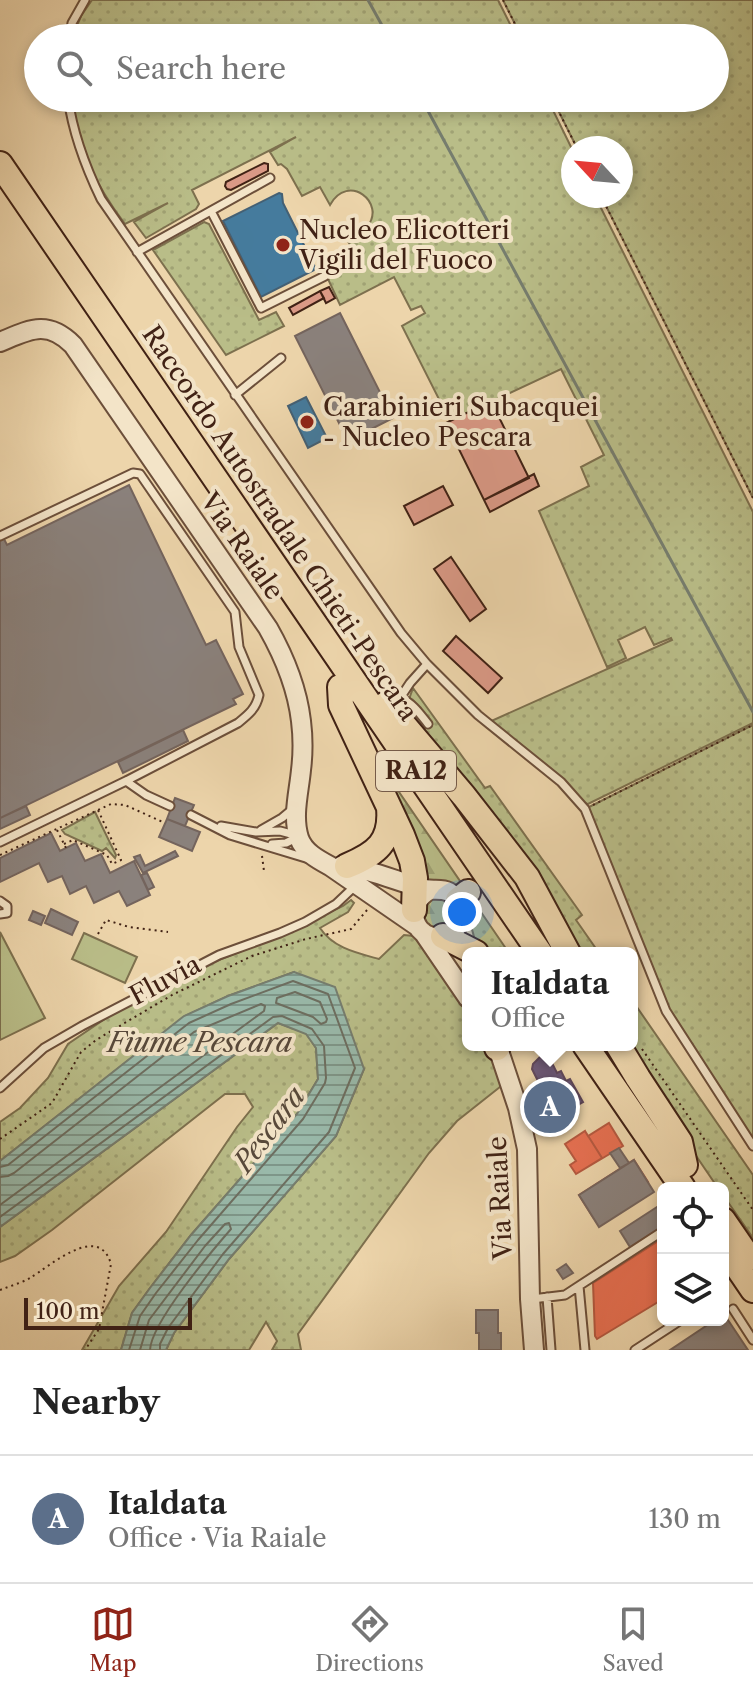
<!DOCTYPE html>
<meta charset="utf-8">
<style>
:root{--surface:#fff;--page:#f2f2f2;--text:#222;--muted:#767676;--line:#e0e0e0;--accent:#8f2418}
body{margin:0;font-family:"Libre Caslon Text",serif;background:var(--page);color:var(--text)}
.controls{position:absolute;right:24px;bottom:24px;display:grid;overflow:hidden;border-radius:12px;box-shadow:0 4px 12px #0003}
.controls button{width:72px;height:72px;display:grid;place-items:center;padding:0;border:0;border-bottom:2px solid var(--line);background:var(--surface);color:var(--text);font:40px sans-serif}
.compass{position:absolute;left:561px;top:136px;width:72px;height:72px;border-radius:50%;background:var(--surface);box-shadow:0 4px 12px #0003;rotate:296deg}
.scale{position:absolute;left:24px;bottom:20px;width:168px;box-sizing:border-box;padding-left:8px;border:4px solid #412215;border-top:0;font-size:22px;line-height:28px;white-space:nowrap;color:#412215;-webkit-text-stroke:6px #f3e4c8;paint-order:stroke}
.you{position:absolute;left:462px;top:912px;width:28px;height:28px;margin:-20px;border:6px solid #fff;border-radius:50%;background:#1a73e8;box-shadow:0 0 0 12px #1a73e833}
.badge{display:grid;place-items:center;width:52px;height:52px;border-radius:50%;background:var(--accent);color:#fff;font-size:26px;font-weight:700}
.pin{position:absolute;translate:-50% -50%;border:4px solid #fff;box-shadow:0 2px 8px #0006}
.popup{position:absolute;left:462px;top:947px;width:176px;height:104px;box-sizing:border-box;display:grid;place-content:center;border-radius:12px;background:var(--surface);filter:drop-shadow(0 2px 6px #0005);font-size:26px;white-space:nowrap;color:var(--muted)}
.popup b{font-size:30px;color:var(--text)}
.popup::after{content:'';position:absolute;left:50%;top:100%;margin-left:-16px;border:16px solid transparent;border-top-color:var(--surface)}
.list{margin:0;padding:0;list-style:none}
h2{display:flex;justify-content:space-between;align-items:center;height:104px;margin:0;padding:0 32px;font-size:34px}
h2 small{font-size:26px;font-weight:400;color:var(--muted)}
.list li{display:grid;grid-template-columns:52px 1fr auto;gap:24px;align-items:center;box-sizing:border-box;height:128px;padding:0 32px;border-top:2px solid var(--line)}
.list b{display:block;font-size:30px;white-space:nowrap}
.list p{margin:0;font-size:26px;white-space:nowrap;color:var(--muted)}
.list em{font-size:26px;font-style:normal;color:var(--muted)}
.icon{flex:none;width:44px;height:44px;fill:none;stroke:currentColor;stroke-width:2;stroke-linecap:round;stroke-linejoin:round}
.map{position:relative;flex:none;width:753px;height:1350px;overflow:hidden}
.search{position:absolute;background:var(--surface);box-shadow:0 4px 12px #0003;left:24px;right:24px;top:24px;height:88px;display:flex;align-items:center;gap:20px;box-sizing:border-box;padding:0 28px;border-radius:44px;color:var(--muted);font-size:30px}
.sheet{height:232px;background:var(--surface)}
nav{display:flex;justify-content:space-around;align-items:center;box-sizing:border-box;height:112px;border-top:2px solid var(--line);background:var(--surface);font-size:22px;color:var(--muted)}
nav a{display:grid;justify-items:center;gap:4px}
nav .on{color:var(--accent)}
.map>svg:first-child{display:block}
.grass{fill:url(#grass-dots);stroke:#7d704e;stroke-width:2}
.forest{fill:url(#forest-firs);stroke:#7d704e;stroke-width:2}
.park{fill:#b9bd88;stroke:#7d704e;stroke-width:2}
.water{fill:url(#water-rules);stroke:#767d6e;stroke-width:2}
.shops{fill:#e76f51;stroke:#b5583f;stroke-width:2}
.offices{fill:#6d597a;stroke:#60485c;stroke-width:2}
.public{fill:#457b9d;stroke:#446074;stroke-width:2}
.industry{fill:#8a817c;stroke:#74645d;stroke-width:2}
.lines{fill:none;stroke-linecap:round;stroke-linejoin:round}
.shore{stroke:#6d6e60;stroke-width:2}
.stream{stroke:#767d6e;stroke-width:3}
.building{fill:#da9986;stroke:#412215;stroke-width:2}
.service-casing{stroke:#6c4f3a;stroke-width:11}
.tertiary-casing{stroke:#6c4f3a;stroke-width:22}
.motorway-casing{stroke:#412215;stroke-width:28}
.path{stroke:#412215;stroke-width:2;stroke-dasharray:2 4;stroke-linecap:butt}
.service{stroke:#f3e4c8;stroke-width:7}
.tertiary{stroke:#f3e4c8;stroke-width:18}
.motorway{stroke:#edd5ab;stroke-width:24}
.poi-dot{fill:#8f2418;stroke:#f3e4c8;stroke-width:3}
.labels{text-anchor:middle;stroke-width:8;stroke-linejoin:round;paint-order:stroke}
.shield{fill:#f3e4c8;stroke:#765c4b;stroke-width:2}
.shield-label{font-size:24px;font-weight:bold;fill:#412215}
.poi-label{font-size:26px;fill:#412215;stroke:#f3e4c8;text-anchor:start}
.street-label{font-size:26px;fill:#412215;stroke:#f3e4c8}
.water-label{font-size:28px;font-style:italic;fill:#57483a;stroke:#f3e4c8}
</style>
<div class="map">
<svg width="753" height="1350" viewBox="0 0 753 1350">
<defs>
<pattern id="grass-dots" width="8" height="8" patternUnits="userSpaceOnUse" patternTransform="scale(2)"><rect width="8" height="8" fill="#b9bd88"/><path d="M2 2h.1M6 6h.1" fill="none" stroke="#a0a274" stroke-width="1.8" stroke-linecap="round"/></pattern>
<pattern id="forest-firs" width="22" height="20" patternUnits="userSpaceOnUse" patternTransform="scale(2)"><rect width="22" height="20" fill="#b9bd88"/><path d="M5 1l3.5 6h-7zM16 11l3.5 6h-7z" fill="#a0a274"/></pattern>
<pattern id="water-rules" width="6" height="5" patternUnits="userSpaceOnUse" patternTransform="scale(2)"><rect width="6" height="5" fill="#99b9aa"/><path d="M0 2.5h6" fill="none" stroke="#7e9689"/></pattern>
</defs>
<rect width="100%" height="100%" fill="#edd5ab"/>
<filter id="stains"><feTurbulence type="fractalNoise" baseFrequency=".0025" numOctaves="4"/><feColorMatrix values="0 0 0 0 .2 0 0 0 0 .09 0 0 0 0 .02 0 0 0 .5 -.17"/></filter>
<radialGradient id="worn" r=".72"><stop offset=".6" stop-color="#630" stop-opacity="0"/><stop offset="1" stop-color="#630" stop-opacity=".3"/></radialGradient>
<path class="grass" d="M 92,0 L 498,0 L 517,38 L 72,38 L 81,16 Z
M 503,0 L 753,0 L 753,498 L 601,196 L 621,196 L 621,148 L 577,148 L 552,98 L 715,98 L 715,38 L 522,38 Z
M 69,98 L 547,98 L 573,151 L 573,196 L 595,196 L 753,512 L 753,723 L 588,804 L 583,803 L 489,722 L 672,640 L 671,638 L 654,645 L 645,627 L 618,640 L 626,658 L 607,667 L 539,511 L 589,486 L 581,467 L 604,455 L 561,369 L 450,421 L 402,326 L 425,313 L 421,306 L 411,310 L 394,277 L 340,305 L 328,279 L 341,272 L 334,262 L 354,252 L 344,234 C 353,235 361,234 367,227 C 387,203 348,172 330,205 L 320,187 L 302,196 L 287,169 L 281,164 L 278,165 L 270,152 L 296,137 L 192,190 L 199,204 L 196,209 L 146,238 L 134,222 L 168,203 L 125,224 C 93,182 80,149 69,98 Z
M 204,222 L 209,224 L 259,320 L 276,312 L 284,326 L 226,355 L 153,250 Z
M 413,688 L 485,788 L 490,786 L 582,915 L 576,920 L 599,953 L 576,953 L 403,707 L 407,705 Z
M 753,725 L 753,1146 L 666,1011 L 585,809 Z
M 95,812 L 116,855 L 115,858 L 106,848 L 102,851 L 65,834 L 62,830 Z
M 472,899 L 509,953 L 485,953 L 477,948 L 469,918 L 469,902 Z
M 351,900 L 354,903 L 348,912 L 320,928 C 333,948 357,953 379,959 L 404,935 L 414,936 L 446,975 L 468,1007 L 468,1045 L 488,1045 L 505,1083 L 457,1121 L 429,1153 L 298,1334 L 301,1350 L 272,1350 L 277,1341 L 266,1322 L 249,1350 L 166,1350 L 174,1333 L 229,1259 L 336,1136 L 364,1069 L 294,972 L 228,996 L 185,1016 L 0,1161 L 0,1122 L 20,1108 L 48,1078 L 68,1044 L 112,1014 L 211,963 L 283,935 L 343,906 Z
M 632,1000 L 753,1175 L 753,1238 L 723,1195 L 723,1188 L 718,1188 L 654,1094 L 632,1045 Z
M 278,1023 L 306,1033 L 316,1048 L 318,1079 L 297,1114 L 191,1235 L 150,1288 L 132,1313 L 121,1350 L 82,1350 L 119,1286 L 166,1232 L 237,1127 L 253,1107 L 245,1094 L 225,1094 L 52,1230 L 15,1256 L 0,1262 L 0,1227 Z"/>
<path class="forest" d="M 375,757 L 462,884 L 457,889 L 421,880 Z
M 435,897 C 459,903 459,923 436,930 L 422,922 L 422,906 Z"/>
<path class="park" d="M 0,932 L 45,1018 L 0,1040 Z
M 84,933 L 137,957 L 125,983 L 72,959 Z"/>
<path class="water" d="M 294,972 L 335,987 L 364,1069 L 336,1136 L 229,1259 L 174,1333 L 166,1350 L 121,1350 L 132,1313 L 150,1288 L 191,1235 L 297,1114 L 318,1079 L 316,1048 L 306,1034 L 278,1023 L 0,1227 L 0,1161 L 184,1016 L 228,996 Z"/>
<path class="shops" d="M 609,1123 L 623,1146 L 576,1174 L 570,1165 L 576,1161 L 565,1144 L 585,1131 L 588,1136 Z
M 585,1131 L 602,1158 L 576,1174 L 570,1165 L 576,1161 L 565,1144 Z
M 634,1160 L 648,1182 L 593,1217 L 579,1195 Z
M 663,1238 L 663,1299 L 597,1339 L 595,1336 L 593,1283 Z"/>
<path class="offices" d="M 540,1057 L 551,1061 L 557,1073 L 561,1071 L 566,1081 L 570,1079 L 583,1102 L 551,1120 L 538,1096 L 542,1094 L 536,1084 L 539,1083 L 532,1069 L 533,1064 Z"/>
<path class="public" d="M 279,193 L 282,194 L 283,203 L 316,269 L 261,297 L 223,221 Z
M 306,397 L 327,438 L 308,448 L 288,406 Z"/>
<path class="industry" d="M 340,313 L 393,418 L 348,441 L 295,336 Z
M 129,485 L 206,645 L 216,640 L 243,694 L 233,699 L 236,704 L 0,818 L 0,538 L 3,537 L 7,545 Z
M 183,730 L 188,741 L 123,773 L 118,762 Z
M 175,798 L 194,805 L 185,826 L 167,819 Z
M 26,806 L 30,815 L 0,829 L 0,818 Z
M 167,819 L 200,832 L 192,851 L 159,837 Z
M 51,833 L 60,851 L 76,843 L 85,861 L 101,854 L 110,873 L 134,861 L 150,895 L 127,906 L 119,891 L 94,903 L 86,886 L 70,894 L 62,876 L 48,882 L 39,863 L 0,882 L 0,858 Z
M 175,851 L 178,856 L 143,873 L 134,857 L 140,855 L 145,866 Z
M 147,873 L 154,887 L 148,890 L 141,875 Z
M 51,909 L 78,922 L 72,935 L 45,923 Z
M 33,911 L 45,916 L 41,925 L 29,920 Z
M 619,1148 L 629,1163 L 620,1168 L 610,1153 Z
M 634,1160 L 654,1192 L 599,1227 L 579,1195 Z
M 660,1205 L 663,1209 L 663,1226 L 630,1247 L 620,1231 Z
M 566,1264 L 573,1273 L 563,1279 L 557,1270 Z
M 476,1310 L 498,1310 L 498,1333 L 501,1333 L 501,1350 L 479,1350 L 479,1333 L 476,1333 Z
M 724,1314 L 748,1350 L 670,1350 L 715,1320 L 723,1320 Z"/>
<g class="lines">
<path class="shore" d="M 295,992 L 320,1002 L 327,1019 L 326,1022 L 321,1024 L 313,1017 L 276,1003 L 277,998 Z
M 0,1167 L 8,1165 L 189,1023 L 231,1004 L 293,981 L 328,994 L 355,1068 L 329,1132 L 223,1254 L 168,1328 L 160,1344 L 160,1350
M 0,1177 L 8,1176 L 14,1173 L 194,1032 L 261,1004 L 265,1006 L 264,1011 L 0,1205
M 0,1217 L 273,1017 L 282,1016 L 312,1029 L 324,1046 L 326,1078 L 325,1083 L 303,1119 L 198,1240 L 156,1293 L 140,1316 L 129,1350
M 140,1350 L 149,1320 L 205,1246 L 225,1224 L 229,1223 L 231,1229 C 211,1252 151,1323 150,1350"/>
<path class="stream" d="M 368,0 L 389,38
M 421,98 L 753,712"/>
</g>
<path class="building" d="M 264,163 L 268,164 L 268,171 L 231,190 L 227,189 L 225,186 L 226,182 Z
M 329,287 L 335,298 L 326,303 L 320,291 Z
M 320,291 L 324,298 L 293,315 L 289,308 Z
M 491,401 L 529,478 L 484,500 L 446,423 Z
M 534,474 L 539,486 L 490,512 L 484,500 Z
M 443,486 L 453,505 L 414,525 L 404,506 Z
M 451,557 L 486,609 L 470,621 L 434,569 Z
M 456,636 L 502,678 L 488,693 L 443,651 Z"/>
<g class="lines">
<g class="service-casing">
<path id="service" d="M 69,38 L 72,23 L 85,0
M 68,98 C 73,134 85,166 101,199 L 401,633 L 427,664 L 478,715 L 561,782 L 585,809 L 666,1011 L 753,1146
M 211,211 L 261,308 L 325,276
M 137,252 L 270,178
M 235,395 L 281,358
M 0,536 L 133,473 L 140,474 L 235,612 L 239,647 L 259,695 C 256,709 248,715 238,723 L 126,781 L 0,842
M 400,698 L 410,683 L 427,664
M 390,705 L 400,698 C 413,703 420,714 428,724
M 126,781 L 146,795 L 170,806
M 191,815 L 230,835 L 309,859
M 221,826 L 256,832 L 280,831 L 295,835
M 261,830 L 282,818 L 294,808
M 272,844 L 286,843 L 298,837
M 0,901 L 7,906 L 7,913 L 0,914
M 0,1088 L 44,1048 L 82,1026 L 219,955 L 280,933 L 305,922 L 336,904 L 355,886
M 579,1286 L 585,1350
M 547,1297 L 551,1350
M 532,1299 L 565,1295 L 663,1231
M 733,1309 L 753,1340
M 635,1350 L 681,1320"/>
</g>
<g class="tertiary-casing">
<path id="tertiary" d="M 0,342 C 29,330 47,319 73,345 L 268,628 C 285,658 297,687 301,721 C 303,737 303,754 301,770 C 299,792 292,816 299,838 C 304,852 317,859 330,866 L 417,926
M 341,866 C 368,868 398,882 425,889 C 433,891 441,888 449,892 C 458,897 463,908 461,918 C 459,926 453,933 445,936 C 415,944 401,905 430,890
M 423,932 L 468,998
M 497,1045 L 518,1108 L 527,1149 L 530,1299 L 534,1350"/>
</g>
<g class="motorway-casing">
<path id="motorway" d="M 0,164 L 540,953
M 340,687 L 341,705 L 402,835 L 412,861 L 415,878 L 414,910
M 386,704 L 464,796 L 527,877 L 568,953
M 347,866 C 376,854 392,842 389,808
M 458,900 L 468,892
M 443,936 L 476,953
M 585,1045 L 683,1188
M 618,1045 L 638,1078 L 680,1142 L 685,1165
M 497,1048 L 498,1045
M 723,1220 L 749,1258
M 723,1246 L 753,1290"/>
</g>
<path class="path" d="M 503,0 L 522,38
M 552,98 L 577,148
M 601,196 L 753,498
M 593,805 L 753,725
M 57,830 L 66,848
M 64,844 L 73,840 L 107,855 L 112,864 L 121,860 L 98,810
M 0,855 L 111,804 L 125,805 L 165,823
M 262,856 L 264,871
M 98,934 L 106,920 L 129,927 L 168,932
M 642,1049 L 753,1210
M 0,1139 L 52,1103 L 81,1052 L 96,1040 L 172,995 L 252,956 L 306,939 L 351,929 L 367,910
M 0,1290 C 10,1286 21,1283 30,1278 C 50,1266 99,1222 111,1264 L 99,1329 L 85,1350"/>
<use href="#service" class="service"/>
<use href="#tertiary" class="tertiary"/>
<use href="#motorway" class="motorway"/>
</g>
<g class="poi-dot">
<circle cx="283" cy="245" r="8"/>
<circle cx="307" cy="422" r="8"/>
</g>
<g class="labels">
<rect class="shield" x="376" y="751" width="80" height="40" rx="6"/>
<g class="shield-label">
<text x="416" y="779">RA12</text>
</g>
<g class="poi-label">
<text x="299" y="239">Nucleo Elicotteri<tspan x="299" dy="30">Vigili del Fuoco</tspan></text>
<text x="323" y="416">Carabinieri Subacquei<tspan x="323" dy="30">- Nucleo Pescara</tspan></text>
</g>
<g class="street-label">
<text transform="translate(280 523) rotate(56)" y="9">Raccordo Autostradale Chieti-Pescara</text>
<text transform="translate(242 546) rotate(55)" y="9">Via Raiale</text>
<text transform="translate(165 980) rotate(-28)" y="9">Fluvia</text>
<text transform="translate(500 1198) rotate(-93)" y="9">Via Raiale</text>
</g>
<g class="water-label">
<text x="200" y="1052">Fiume Pescara</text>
<text transform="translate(269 1129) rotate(-53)" y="10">Pescara</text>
</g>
</g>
<rect width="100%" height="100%" filter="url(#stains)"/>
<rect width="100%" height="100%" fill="url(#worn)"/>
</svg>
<div class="controls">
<button><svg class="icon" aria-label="locate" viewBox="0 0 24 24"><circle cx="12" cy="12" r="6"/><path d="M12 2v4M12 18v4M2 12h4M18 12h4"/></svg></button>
<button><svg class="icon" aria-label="layers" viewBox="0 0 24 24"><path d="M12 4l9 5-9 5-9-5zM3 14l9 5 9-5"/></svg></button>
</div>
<svg class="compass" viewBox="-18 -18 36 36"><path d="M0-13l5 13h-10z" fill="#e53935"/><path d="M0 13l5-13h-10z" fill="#767676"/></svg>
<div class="scale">100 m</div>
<div class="you"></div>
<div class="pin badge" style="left:550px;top:1107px;background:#5c6f8a">A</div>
<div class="popup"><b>Italdata</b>Office</div>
<div class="search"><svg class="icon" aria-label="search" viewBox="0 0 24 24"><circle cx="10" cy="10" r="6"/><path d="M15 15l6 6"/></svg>Search here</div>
</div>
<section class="sheet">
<h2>Nearby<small></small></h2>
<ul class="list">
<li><span class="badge" style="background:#5c6f8a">A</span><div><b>Italdata</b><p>Office · Via Raiale</p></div><em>130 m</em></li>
</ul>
</section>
<nav>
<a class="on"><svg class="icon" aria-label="map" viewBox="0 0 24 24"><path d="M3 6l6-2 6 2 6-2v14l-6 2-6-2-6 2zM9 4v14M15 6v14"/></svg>Map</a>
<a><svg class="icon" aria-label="directions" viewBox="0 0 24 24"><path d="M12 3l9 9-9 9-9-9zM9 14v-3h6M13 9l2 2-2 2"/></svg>Directions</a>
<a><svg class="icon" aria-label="saved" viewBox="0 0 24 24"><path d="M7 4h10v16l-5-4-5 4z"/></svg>Saved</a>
</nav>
